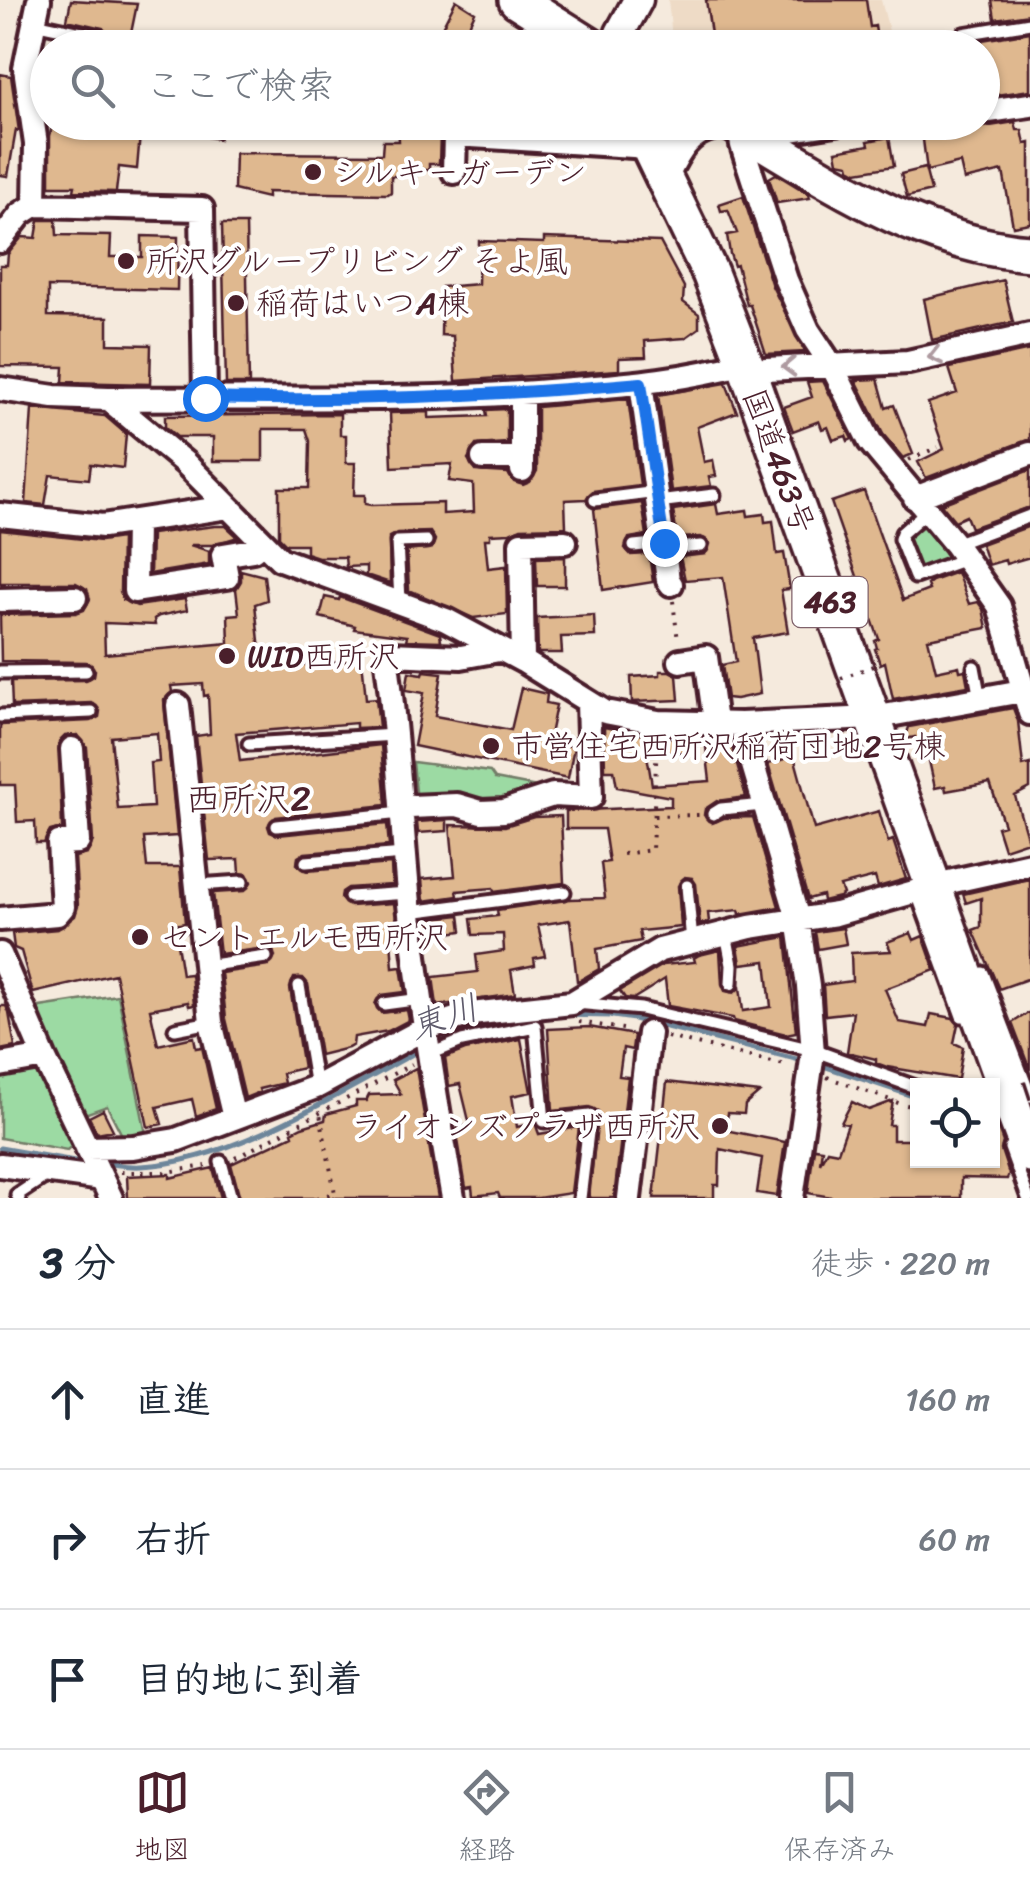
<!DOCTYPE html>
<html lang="ja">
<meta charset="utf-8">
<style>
:root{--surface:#fff;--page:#f6f6f7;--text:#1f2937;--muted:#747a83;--line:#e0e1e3;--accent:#4a1f2b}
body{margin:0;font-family:Sriracha,"Klee One",sans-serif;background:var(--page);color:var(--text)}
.controls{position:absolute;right:30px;bottom:30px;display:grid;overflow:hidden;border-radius:0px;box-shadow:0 2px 8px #0004}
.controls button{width:90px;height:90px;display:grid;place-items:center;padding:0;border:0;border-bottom:2px solid var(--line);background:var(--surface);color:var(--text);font:50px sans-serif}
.stop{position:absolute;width:30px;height:30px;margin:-22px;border:8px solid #1a73e8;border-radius:50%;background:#fff}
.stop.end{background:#1a73e8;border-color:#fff;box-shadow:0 2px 10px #0008}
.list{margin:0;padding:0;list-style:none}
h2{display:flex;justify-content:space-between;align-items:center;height:130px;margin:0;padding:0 40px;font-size:42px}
h2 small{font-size:32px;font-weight:400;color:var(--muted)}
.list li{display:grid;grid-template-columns:65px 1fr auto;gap:30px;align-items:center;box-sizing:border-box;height:140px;padding:0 40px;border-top:2px solid var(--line)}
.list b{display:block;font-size:38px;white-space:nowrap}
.list em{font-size:32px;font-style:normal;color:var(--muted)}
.icon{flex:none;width:55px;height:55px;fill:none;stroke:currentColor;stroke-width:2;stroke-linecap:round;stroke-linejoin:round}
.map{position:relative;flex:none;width:1030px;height:1198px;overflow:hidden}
.search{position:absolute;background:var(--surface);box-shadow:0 2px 8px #0004;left:30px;right:30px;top:30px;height:110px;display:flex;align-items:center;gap:25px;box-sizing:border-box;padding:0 35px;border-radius:55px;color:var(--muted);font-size:38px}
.sheet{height:550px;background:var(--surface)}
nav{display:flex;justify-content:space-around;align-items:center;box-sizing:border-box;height:140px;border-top:2px solid var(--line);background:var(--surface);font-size:28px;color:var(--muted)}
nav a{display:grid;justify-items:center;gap:5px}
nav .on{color:var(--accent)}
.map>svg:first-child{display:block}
.built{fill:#eedbc6}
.green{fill:#9cdaa3;stroke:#737c67;stroke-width:2.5}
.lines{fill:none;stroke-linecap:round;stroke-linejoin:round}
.stream{stroke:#6d869b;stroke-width:5}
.building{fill:#dfb88f;stroke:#4a1f2b;stroke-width:2.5;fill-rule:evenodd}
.service-casing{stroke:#4a1f2b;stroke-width:19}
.minor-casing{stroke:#4a1f2b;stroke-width:30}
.tertiary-casing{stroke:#4a1f2b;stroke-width:35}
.trunk-casing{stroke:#4a1f2b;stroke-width:42}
.path{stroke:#4a1f2b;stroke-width:4;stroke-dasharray:2.5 8;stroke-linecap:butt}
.service{stroke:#fff;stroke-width:11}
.minor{stroke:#fff;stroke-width:22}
.tertiary{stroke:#fff;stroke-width:28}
.trunk{stroke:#fff;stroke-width:35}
.trunk-bridge-casing{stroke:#4a1f2b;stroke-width:42;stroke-linecap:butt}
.path-bridge{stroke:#4a1f2b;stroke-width:4;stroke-dasharray:2.5 8;stroke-linecap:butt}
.trunk-bridge{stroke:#fff;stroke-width:35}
.oneway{stroke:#ae9aa0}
.route{stroke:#1a73e8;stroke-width:12}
.poi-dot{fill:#4a1f2b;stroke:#fff;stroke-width:4}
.labels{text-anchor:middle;stroke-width:8;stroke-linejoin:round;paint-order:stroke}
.shield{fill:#fff;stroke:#80626b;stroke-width:2.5}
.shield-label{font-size:30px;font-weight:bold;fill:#4a1f2b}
.poi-label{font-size:32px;fill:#4a1f2b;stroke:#fff;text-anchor:start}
.street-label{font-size:32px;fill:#4a1f2b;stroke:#fff}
.neighbourhood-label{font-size:35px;fill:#4a1f2b;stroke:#fff}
.water-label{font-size:35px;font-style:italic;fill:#5f5b6c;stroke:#fff}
</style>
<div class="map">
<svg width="1030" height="1198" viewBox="0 0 1030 1198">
<rect width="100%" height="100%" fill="#f5eadd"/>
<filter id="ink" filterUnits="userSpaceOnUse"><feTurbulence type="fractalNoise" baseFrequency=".01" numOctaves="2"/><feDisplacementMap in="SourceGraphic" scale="20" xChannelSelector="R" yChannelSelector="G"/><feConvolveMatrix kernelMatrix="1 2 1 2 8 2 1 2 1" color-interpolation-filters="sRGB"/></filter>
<g filter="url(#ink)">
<path class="built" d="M 668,0 L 881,0 L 893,46 L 673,47 Z"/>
<path class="green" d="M 921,522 L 929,522 L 952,558 L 922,569 C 915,563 903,542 908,533 C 911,528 916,525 921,522 Z
M 413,762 L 490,772 L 495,779 L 548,789 L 505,804 L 417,802 Z
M 118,995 L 147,1139 L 124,1139 L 107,1106 L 82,1115 L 37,1011 L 40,1007 Z
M 33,1067 L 38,1077 L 44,1074 L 75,1143 L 67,1150 L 0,1138 L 0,1074 Z"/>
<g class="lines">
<path class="stream" d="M 555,1015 L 613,1016 L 634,1019 L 804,1061
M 434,1042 L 495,1022
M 820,1065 L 918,1098
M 0,1148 L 86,1163
M 102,1163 C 115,1164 128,1167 141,1166 C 232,1162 340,1093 420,1050"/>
</g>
<path class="building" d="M 71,0 L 137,4 L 128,48 L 62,48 L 64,39 L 99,46 L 106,44 L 109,38 L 103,28 L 67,20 Z
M 456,0 L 475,12 L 468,27 L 506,48 L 463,48 L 437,37 Z
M 706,0 L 866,0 L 870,27 L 875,26 L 878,45 L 713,48 Z
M 992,0 L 1030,0 L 1030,14 L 995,19 Z
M 1030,32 L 1030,90 L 982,97 L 982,40 Z
M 0,74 L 11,76 L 19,131 L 16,130 L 8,176 L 0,175 Z
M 53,122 L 75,122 L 79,130 L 97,134 L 106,130 L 107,122 L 141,122 L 137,169 L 119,167 L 116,192 L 74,191 L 75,186 L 50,186 L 50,136 Z
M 172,122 L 222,122 L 219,139 L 171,130 Z
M 398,122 L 445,124 L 440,135 L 439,164 L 429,164 L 429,170 L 416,170 L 416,176 L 391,176 L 391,192 L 388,194 L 267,192 L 267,198 L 234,190 L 235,153 L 382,154 L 383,141 L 399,141 Z
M 1015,122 L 1017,130 L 1022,130 L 1025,144 L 1030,143 L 1030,223 L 1013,226 L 1003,171 L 964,180 L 960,163 L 927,171 L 922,132 L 972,123 L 984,127 Z
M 889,137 L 894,166 L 857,172 L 850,168 L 849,164 L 838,162 L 836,151 L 869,145 L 868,141 Z
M 925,168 L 931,191 L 907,197 L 901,174 Z
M 776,174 L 809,194 L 810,198 L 777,203 L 769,178 Z
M 743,196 L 772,286 L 805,352 L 766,354 L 750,305 L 747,305 L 737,265 L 734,266 L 730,254 L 727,235 L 737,233 L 728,210 L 721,211 L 719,204 Z
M 39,220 L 56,220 L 57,235 L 111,236 L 110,257 L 142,257 L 142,236 L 178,237 L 177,290 L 48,287 L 48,316 L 108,317 L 108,344 L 151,345 L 150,384 L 63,382 L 64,367 L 0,366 L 0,265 L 7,265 L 8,254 L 22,237 L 36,238 Z
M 222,224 L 246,224 L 249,384 L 226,384 Z
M 544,238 L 660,242 L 684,287 L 683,302 L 699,314 L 699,328 L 685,338 L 645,341 L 646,357 L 619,358 L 619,370 L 456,381 L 453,336 L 441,335 L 442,287 L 478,284 L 479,241 L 544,243 Z
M 1003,280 L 1013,322 L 932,340 L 924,299 Z
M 1030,350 L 1030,439 L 926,478 L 918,462 L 944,449 L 928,403 L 957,393 L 949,368 Z
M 878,379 L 886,408 L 894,405 L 913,454 L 903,458 L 883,434 L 856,380 Z
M 823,381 L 852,439 L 848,441 L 846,436 L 833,440 L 828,427 L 822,429 L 819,421 L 793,431 L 784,407 L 812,397 L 807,382 Z
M 726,383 L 737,412 L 697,427 L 704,462 L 713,460 L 716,476 L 709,477 L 711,486 L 671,491 L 658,395 Z
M 628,399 L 640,485 L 593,491 L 586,499 L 565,500 L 566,527 L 521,528 L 510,533 L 490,534 L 490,539 L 485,539 L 488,568 L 506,566 L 507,614 L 473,618 L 409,590 L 407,551 L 432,548 L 435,540 L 430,532 L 397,533 L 389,537 L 390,583 L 366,575 L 366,566 L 346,567 L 345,557 L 318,557 L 306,553 L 306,544 L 286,544 L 279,537 L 279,488 L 309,488 L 310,441 L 306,429 L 263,429 L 263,461 L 213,461 L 213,437 L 177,437 L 165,427 L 165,416 L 340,414 L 340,435 L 346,435 L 346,463 L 355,463 L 354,495 L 365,495 L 365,504 L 371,505 L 443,503 L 443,514 L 474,512 L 473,484 L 449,481 L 452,464 L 392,467 L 390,413 L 429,412 L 429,418 L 487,416 L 486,410 L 507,409 L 507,443 L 476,445 L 468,459 L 476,471 L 508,473 L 514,482 L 523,485 L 530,482 L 537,471 L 537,407 Z
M 32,409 L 105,416 L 126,434 L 123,468 L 91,464 L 89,479 L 50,475 L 45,505 L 26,503 Z
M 1030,470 L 1030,507 L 971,528 L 966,516 L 955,521 L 941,504 Z
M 864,491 L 903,600 L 929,590 L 927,585 L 932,581 L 957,572 L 969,604 L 978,602 L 983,609 L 987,628 L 928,639 L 936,671 L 959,666 L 960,671 L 965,670 L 968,686 L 893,699 L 885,662 L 880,664 L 875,649 L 877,648 L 875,641 L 879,639 L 831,502 Z
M 642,503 L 647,535 L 629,538 L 625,548 L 631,555 L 649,554 L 653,582 L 603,590 L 594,509 Z
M 716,504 L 718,514 L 747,510 L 748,516 L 764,514 L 765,522 L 773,521 L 777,554 L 784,553 L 790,589 L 781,590 L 788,632 L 753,638 L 760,694 L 736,699 L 727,698 L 722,665 L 736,662 L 723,577 L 685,580 L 680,557 L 705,554 L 710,544 L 701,537 L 677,538 L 673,510 Z
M 215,526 L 226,526 L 238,537 L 212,545 L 190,545 L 209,551 L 209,564 L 150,574 L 151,534 Z
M 1030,526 L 1030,557 L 1006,564 L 1005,560 L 988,565 L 981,544 Z
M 0,530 L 101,541 L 121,538 L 120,591 L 123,600 L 137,606 L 185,599 L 187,610 L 159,616 L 154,619 L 155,625 L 104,623 L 105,654 L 229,643 L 228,615 L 239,614 L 236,589 L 241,581 L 241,570 L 264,576 L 267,600 L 255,604 L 262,669 L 362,660 L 366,699 L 376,698 L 379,727 L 356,728 L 356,723 L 236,733 L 240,761 L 381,745 L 386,805 L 276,817 L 268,826 L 270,832 L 278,835 L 387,824 L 389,846 L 305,853 L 298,857 L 297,864 L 307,871 L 391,864 L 392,885 L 348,888 L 342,892 L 341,899 L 350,906 L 394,903 L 398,938 L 391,939 L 393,968 L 401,967 L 405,992 L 382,995 L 375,1004 L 381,1013 L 407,1010 L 409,1020 L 388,1031 L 354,1037 L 353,1045 L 348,1048 L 320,1055 L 308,984 L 303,978 L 294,978 L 290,988 L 303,1068 L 286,1072 L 282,1074 L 284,1083 L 259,1089 L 260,1092 L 245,1098 L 226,1019 L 221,973 L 268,966 L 275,957 L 273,950 L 266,948 L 220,954 L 213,893 L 244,891 L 251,882 L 247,874 L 240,873 L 239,859 L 209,860 L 196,736 L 210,734 L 208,695 L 204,696 L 203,684 L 171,686 L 172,692 L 164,700 L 177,836 L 144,838 L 147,867 L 180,867 L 185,923 L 174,925 L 182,975 L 191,974 L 194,1005 L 189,1006 L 188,1002 L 150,1009 L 158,1045 L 194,1037 L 196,1048 L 202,1047 L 216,1109 L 196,1116 L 192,1099 L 157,1107 L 162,1124 L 148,1127 L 115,974 L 33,993 L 21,951 L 14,948 L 12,933 L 58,929 L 75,916 L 78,906 L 75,857 L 87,854 L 93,841 L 87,748 L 78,735 L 65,736 L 59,742 L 62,828 L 50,831 L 44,843 L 36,843 L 35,821 L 17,822 L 15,785 L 0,785 L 0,725 L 91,721 L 99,717 L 100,711 L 91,703 L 12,706 L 11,681 L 86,680 L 94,676 L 95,670 L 86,662 L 1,661 L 0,615 L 76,613 L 84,610 L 90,599 L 87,589 L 76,583 L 0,583 ZM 157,733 L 159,762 L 150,763 L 153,807 L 118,809 L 111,737 Z
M 565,557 L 565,586 L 537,586 L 536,558 Z
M 325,597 L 339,600 L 340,597 L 440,634 L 441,641 L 406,640 L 407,636 L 354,629 L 355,626 L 320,617 Z
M 594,615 L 595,636 L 561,637 L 562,653 L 538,653 L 537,618 Z
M 424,671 L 442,673 L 435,716 L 511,730 L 521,688 L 547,694 L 546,703 L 556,705 L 549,740 L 574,747 L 568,778 L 414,746 L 424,693 L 406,690 L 409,672 L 423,674 Z
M 660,671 L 669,671 L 677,675 L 679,700 L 632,702 L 631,677 L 660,675 Z
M 1013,708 L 1018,721 L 1023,766 L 1030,764 L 1030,788 L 1015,796 L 1028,841 L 1004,849 L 997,827 L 1004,825 L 990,783 L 946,791 L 945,786 L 935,788 L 928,756 L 918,753 L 915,737 L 905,739 L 909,727 Z
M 604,727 L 655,737 L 697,738 L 696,753 L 654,751 L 654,755 L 647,755 L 652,785 L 710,781 L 706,747 L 731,744 L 746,797 L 717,801 L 705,809 L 704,815 L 712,823 L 724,818 L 753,817 L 779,907 L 740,914 L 739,910 L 708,913 L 709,922 L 700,924 L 696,884 L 692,878 L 685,877 L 678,886 L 681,927 L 639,931 L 641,941 L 597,949 L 599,969 L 580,980 L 577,981 L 570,920 L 538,925 L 545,956 L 534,958 L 535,965 L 511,970 L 515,994 L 437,1006 L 433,977 L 478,972 L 476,955 L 504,951 L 503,934 L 473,935 L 471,919 L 498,916 L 497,910 L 570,899 L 605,898 L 601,863 L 609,862 L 604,829 L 566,829 L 566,811 L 671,806 L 671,797 L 617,787 L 614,770 L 605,770 Z
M 794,756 L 814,829 L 879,811 L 888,842 L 893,840 L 906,879 L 878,887 L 875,877 L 840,886 L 843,894 L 839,897 L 823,901 L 822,895 L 808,899 L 768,764 Z
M 561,816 L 564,883 L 494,892 L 493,888 L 457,891 L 458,896 L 424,901 L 422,879 L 455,876 L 450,825 L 505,826 L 534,817 Z
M 447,820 L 447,831 L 418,833 L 417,822 Z
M 1030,879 L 1030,978 L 999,989 L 973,930 L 981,927 L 981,898 L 966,903 L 963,894 Z
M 460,915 L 462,931 L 428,936 L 426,919 Z
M 843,928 L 846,944 L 818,949 L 815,932 Z
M 911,933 L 914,940 L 923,936 L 935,970 L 885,989 L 899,1022 L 928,1027 L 931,1014 L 953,1018 L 958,1024 L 954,1043 L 963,1047 L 958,1079 L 887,1067 L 876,1063 L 876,1059 L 847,1052 L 853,1012 L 825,1015 L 823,985 L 852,981 L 851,953 L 891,951 L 887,942 Z
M 786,937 L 796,1032 L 786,1034 L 734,1021 L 733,1018 L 668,1006 L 665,979 L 633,999 L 625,998 L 620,991 L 663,965 L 695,962 L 694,958 L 699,955 L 720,950 L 722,984 L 725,991 L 734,993 L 740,987 L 743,1011 L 771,1007 L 766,961 L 741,964 L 738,946 Z
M 0,1006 L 6,1006 L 9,1013 L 15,1047 L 0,1050 Z
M 1030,1012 L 1030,1070 L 1012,1023 Z
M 589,1027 L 634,1035 L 632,1050 L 623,1048 L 619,1076 L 628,1077 L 614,1198 L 589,1198 L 598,1111 L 589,1107 L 553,1111 L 548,1029 Z
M 521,1039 L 531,1092 L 512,1096 L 517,1127 L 535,1123 L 539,1134 L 579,1127 L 571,1193 L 538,1198 L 500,1198 L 498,1193 L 473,1196 L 472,1187 L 466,1188 L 456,1128 L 470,1125 L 460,1084 L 449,1086 L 445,1058 L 465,1050 Z
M 416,1068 L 438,1198 L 240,1198 L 231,1164 L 293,1135 L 292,1132 L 302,1127 L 325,1120 L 326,1114 L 356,1106 L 356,1101 L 366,1101 L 369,1095 L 401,1094 L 393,1080 Z
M 667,1082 L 759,1093 L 745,1105 L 744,1114 L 728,1113 L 725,1130 L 785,1142 L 777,1196 L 757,1193 L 762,1158 L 720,1149 L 719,1185 L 714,1185 L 714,1198 L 654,1198 Z
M 893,1101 L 889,1125 L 893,1125 L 893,1140 L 918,1140 L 918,1160 L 992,1160 L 994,1118 L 1003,1142 L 1001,1150 L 1009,1174 L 1007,1179 L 961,1178 L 961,1198 L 837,1198 L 808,1193 L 814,1148 L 822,1149 L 820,1163 L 827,1150 L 838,1152 L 848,1124 L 841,1123 L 852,1102 L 869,1110 Z
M 103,1110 L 113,1130 L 97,1133 L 89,1117 Z
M 213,1168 L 221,1198 L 128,1198 L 127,1176 L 170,1174 L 170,1178 Z"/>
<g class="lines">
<g class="service-casing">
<path id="service" d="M 34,23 L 100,37
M 963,34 L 1030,23
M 84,122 L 98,125
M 775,138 L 870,123
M 595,500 L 657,492
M 658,502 L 714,495
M 927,511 L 902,533 L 900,539 L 915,577 L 965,559
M 955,544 L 1030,516
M 634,546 L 664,543
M 664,549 L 701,546
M 400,601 L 397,542 L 426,541
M 974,667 L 980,699
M 0,672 L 86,671
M 0,716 L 91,712
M 249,744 L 395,735
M 713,814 L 721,809 L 764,805
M 277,826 L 401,813
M 306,862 L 404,854
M 197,885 L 242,882
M 687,886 L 692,942
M 917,893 L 962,1016
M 350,897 L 408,893
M 410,912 L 564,892
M 726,933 L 732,965 L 731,984
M 205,966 L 266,957
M 983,973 L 1030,1096
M 299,986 L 316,1087
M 576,1003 L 641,1009 L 813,1050 L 918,1088
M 384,1004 L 421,999
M 175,1029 L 211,1022
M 428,1055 L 462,1041 L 535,1026 L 544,1121 L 590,1116 L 580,1198
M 1010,1148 L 1028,1198
M 221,1162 L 231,1198
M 19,1198 L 17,1195 L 50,1173"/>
</g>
<g class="minor-casing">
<path id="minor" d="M 982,112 L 1030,105
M 739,128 L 742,145 L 786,280 L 808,330 L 832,366 L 870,442 L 955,544 L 999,606 L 1030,713
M 454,172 L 455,135 L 649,147
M 35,205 L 202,209 L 205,398
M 0,241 L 21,214 L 35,205 L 36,144 L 25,68 L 39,0
M 747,370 L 908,362 L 1030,335
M 641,383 L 668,580 L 671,584
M 0,389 L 54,397 L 108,399 L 185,463 L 280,559 L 446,620 L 523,661 L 605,712 L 658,722 L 741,724 L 873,718 L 1022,691
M 522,394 L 522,470
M 108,399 C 263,397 417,403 572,389 C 633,384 686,379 745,363
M 483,458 L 522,458
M 915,498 L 1030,454
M 0,515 L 103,526 L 228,507
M 136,522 L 135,591 L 227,577 L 223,555 L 253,550 L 263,542
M 0,600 L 75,598
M 523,661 L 521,543 L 565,542
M 680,661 L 706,657 L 715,722
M 178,705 L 211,1022 L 234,1118
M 741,724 L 798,919 L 808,986 L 813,1053 L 792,1198
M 401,813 L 410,807 L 457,805 L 481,812 L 504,811 L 553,795 L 591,797 L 588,703
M 0,919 L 57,914 L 63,907 L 59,843 L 78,842 L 72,749
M 0,954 L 44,1057 L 102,1179
M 0,1065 L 44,1057
M 87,1148 L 133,1147 L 176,1140 L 316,1087 L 424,1029 L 471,1014 L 572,1003 L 660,950 L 750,927 L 836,914 L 949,882 L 1030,864
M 0,1165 L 102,1179 L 111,1198
M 453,1198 C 437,1107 422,1016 411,924 C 402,837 399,749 387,663 L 390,654 L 461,657 L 499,650
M 629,1198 L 649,1033"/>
</g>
<g class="tertiary-casing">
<path id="tertiary" d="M 618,48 L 620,33 L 638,0"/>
</g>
<g class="trunk-casing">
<path id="trunk" d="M 517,0 L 593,48
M 637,122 L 710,273 L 745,363 L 1006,1088
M 730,122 C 823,177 920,245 1030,253
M 662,172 C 674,148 684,129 711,122
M 1012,1106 L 1030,1154"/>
</g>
<path class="path" d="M 909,460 L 938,447
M 673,601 L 678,641
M 654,816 L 699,815
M 623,854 L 652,850 L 657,742
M 579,1022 L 629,1030
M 667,1037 L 789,1066
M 827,1077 L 901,1104 L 918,1107
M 235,1158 L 412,1064
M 121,1172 L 167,1172 L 206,1166
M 317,1198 L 335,1193 L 320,1114"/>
<use href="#service" class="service"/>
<use href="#minor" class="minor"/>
<use href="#tertiary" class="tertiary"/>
<use href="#trunk" class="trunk"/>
<g class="trunk-bridge-casing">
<path id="trunk-bridge" d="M 1006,1088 L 1012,1106"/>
</g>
<path class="path-bridge" d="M 841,678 L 873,666"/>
<use href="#trunk-bridge" class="trunk-bridge"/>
</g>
<defs><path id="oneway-chevron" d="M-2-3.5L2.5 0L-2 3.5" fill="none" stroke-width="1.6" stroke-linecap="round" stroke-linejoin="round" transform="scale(2.5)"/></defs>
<g class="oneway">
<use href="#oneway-chevron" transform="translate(935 356) rotate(167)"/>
<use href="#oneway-chevron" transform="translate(789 367) rotate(178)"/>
</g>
</g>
<g class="lines" filter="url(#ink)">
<path class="route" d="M 205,398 C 351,402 496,396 641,383 L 664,543"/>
</g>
<g class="poi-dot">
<circle cx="313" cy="172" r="10"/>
<circle cx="126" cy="261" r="10"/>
<circle cx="236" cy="303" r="10"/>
<circle cx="227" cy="656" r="10"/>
<circle cx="491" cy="746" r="10"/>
<circle cx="140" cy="937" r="10"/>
<circle cx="720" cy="1126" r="10"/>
</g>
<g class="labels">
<rect class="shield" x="792.5" y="577" width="75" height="50" rx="8"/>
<g class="shield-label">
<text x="830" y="612">463</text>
</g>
<g class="poi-label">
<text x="333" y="183">シルキーガーデン</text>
<text x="146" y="272">所沢グループリビング そよ風</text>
<text x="256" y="314">稲荷はいつA棟</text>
<text x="247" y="667">WID西所沢</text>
<text x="511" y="757">市営住宅西所沢稲荷団地2号棟</text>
<text x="160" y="948">セントエルモ西所沢</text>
<text x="700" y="1137" text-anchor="end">ライオンズプラザ西所沢</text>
</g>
<g class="street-label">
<text transform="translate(779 461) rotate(70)" y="11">国道463号</text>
</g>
<g class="neighbourhood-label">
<text x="248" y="811">西所沢2</text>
</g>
<g class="water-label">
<text transform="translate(444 1017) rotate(-19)" y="12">東川</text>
</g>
</g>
</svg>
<div class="controls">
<button><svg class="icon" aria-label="locate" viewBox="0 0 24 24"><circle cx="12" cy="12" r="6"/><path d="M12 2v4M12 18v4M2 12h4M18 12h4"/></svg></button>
</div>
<div class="stop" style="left:205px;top:398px"></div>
<div class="stop end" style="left:664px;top:543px"></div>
<div class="search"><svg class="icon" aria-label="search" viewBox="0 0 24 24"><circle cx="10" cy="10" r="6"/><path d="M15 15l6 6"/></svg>ここで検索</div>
</div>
<section class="sheet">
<h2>3 分<small>徒歩 · 220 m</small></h2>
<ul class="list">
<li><svg class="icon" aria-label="ahead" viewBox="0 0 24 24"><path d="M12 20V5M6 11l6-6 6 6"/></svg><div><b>直進</b></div><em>160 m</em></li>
<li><svg class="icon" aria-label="right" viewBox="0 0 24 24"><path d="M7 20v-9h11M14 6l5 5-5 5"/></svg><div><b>右折</b></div><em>60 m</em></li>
<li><svg class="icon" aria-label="arrive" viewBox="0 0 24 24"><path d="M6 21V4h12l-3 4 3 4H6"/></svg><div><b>目的地に到着</b></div></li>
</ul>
</section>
<nav>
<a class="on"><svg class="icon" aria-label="map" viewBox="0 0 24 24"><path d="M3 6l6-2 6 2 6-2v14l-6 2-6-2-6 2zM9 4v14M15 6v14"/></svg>地図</a>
<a><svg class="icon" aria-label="directions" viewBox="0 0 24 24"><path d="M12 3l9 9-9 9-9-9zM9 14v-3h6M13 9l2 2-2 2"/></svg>経路</a>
<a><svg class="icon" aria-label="saved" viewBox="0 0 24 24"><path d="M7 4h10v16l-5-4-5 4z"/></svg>保存済み</a>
</nav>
